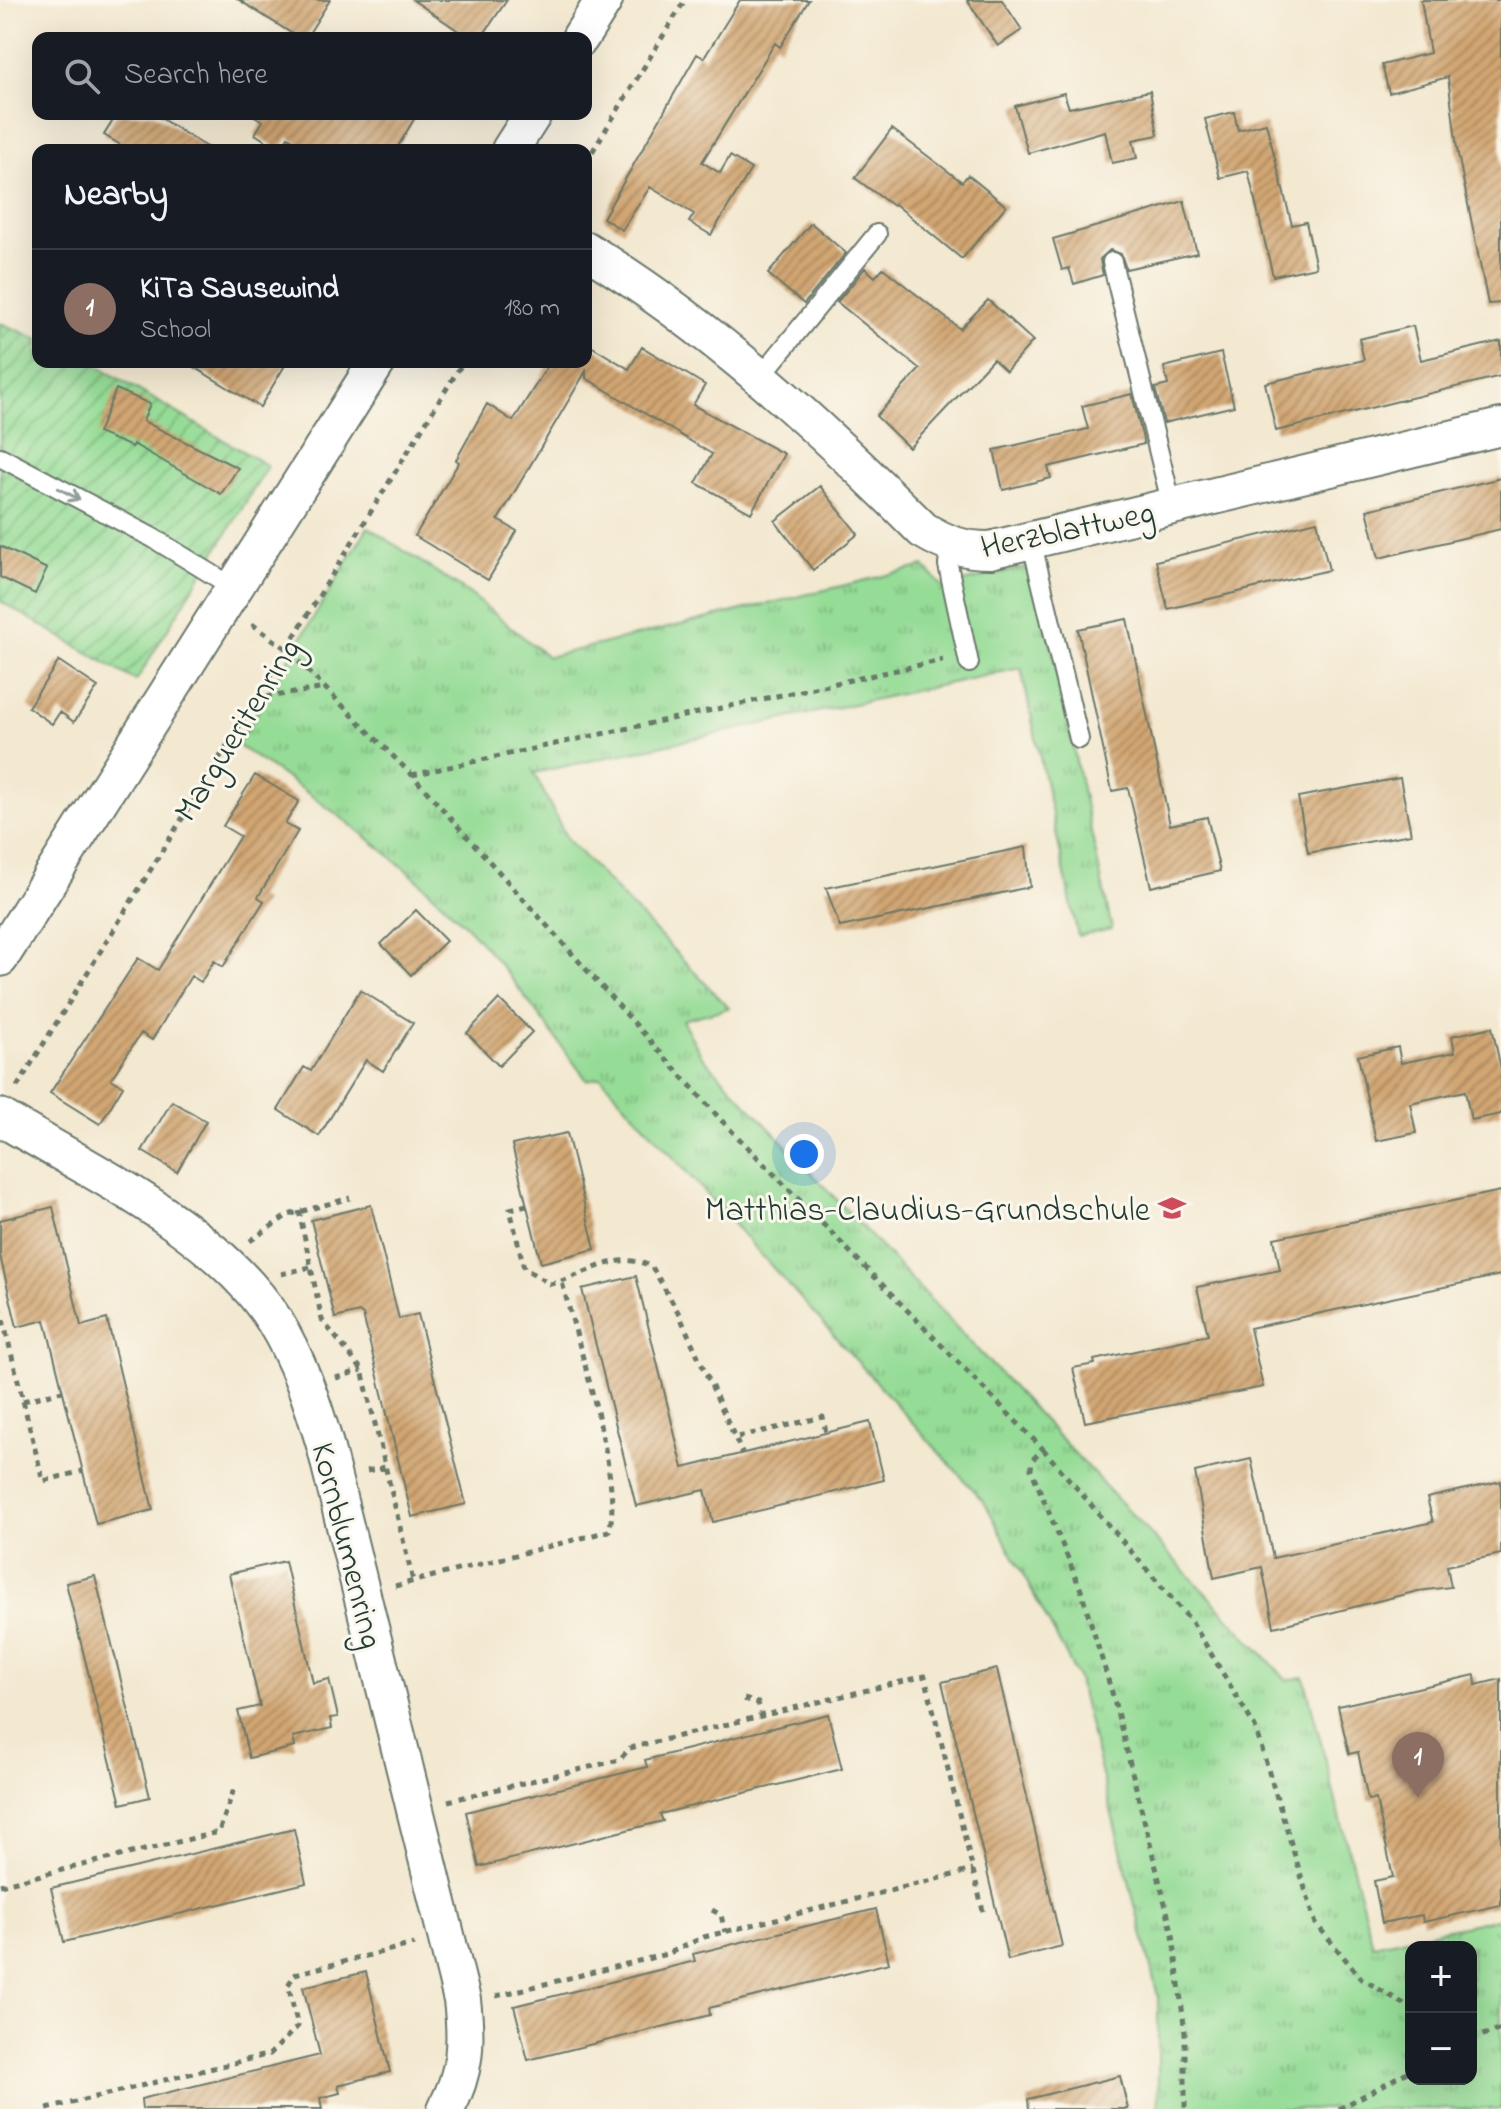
<!DOCTYPE html>
<meta charset="utf-8">
<style>
:root{--surface:#171b24;--page:#20242c;--text:#f1f3f6;--muted:#9ea1a6;--line:#363941;--accent:#0f766e}
body{margin:0;font-family:"Indie Flower",sans-serif;background:var(--page);color:var(--text)}
.controls{position:absolute;right:24px;bottom:24px;display:grid;overflow:hidden;border-radius:16px;box-shadow:0 8px 32px #0002}
.controls button{width:72px;height:72px;display:grid;place-items:center;padding:0;border:0;border-bottom:2px solid var(--line);background:var(--surface);color:var(--text);font:40px sans-serif}
.you{position:absolute;left:804px;top:1154px;width:28px;height:28px;margin:-20px;border:6px solid #fff;border-radius:50%;background:#1a73e8;box-shadow:0 0 0 12px #1a73e833}
.badge{display:grid;place-items:center;width:52px;height:52px;border-radius:50%;background:var(--accent);color:#fff;font-size:26px;font-weight:700}
.pin{position:absolute;translate:-50% -66px;filter:drop-shadow(0 2px 4px #0008)}
.pin::after{content:'';position:absolute;top:42px;width:28px;height:24px;background:inherit;clip-path:polygon(0 0,100% 0,50% 100%)}
.list{margin:0;padding:0;list-style:none}
h2{display:flex;justify-content:space-between;align-items:center;height:104px;margin:0;padding:0 32px;font-size:34px}
h2 small{font-size:26px;font-weight:400;color:var(--muted)}
.list li{display:grid;grid-template-columns:52px 1fr auto;gap:24px;align-items:center;box-sizing:border-box;height:120px;padding:0 32px;border-top:2px solid var(--line)}
.list b{display:block;font-size:30px;white-space:nowrap}
.list p{margin:0;font-size:26px;white-space:nowrap;color:var(--muted)}
.list em{font-size:26px;font-style:normal;color:var(--muted)}
.icon{flex:none;width:44px;height:44px;fill:none;stroke:currentColor;stroke-width:2;stroke-linecap:round;stroke-linejoin:round}
.map{position:relative;flex:none;width:1501px;height:2109px;overflow:hidden}
.search{position:absolute;background:var(--surface);box-shadow:0 8px 32px #0002;left:32px;top:32px;width:560px;height:88px;display:flex;align-items:center;gap:20px;box-sizing:border-box;padding:0 28px;border-radius:16px;color:var(--muted);font-size:30px}
.panel{position:absolute;background:var(--surface);box-shadow:0 8px 32px #0002;left:32px;top:144px;width:560px;height:224px;border-radius:16px}
.map>svg:first-child{display:block}
.park{fill:url(#park-tufts);stroke:#5a8c65;stroke-width:2;fill-rule:evenodd}
.garden{fill:url(#garden-furrows);stroke:#5a8c65;stroke-width:2}
.building{fill:url(#building-hatch)}
.lines{fill:none;stroke-linecap:round;stroke-linejoin:round}
.lane-casing{stroke:#69796b;stroke-width:22}
.street-casing{stroke:#69796b;stroke-width:40}
.path{stroke:#69796b;stroke-width:5;stroke-dasharray:6 6;stroke-linecap:butt}
.lane{stroke:#fff;stroke-width:18}
.street{stroke:#fff;stroke-width:36}
.oneway{stroke:#8f9e9a}
.labels{text-anchor:middle;stroke-width:6;stroke-linejoin:round;paint-order:stroke}
.street-label{font-size:34px;fill:#1f3d34;stroke:#fbf7ec}
.poi-label{font-size:34px;fill:#1f3d34;stroke:#fbf7ec;text-anchor:end}
</style>
<div class="map">
<svg width="1501" height="2109" viewBox="0 0 1501 2109">
<defs>
<pattern id="park-tufts" width="24" height="20" patternUnits="userSpaceOnUse" patternTransform="scale(2)"><rect width="24" height="20" fill="#95dc96"/><path d="M3 7l-1-3M5 7V3M7 7l1-3M15 17l-1-3M17 17v-4M19 17l1-3" fill="none" stroke="#79b47b"/></pattern>
<pattern id="garden-furrows" width="10" height="10" patternUnits="userSpaceOnUse" patternTransform="scale(2)"><rect width="10" height="10" fill="#95dc96"/><path d="M-1 1l2-2M0 10L10 0M9 11l2-2" fill="none" stroke="#79b47b"/></pattern>
<pattern id="building-hatch" width="6" height="6" patternUnits="userSpaceOnUse" patternTransform="scale(2)"><rect width="6" height="6" fill="#d1a672"/><path d="M-1 1l2-2M0 6l6-6M5 7l2-2" fill="none" stroke="#a9885e"/></pattern>
</defs>
<rect width="100%" height="100%" fill="#fbf7ec"/>
<filter id="ink" filterUnits="userSpaceOnUse"><feTurbulence type="fractalNoise" baseFrequency=".0125" numOctaves="2"/><feDisplacementMap in="SourceGraphic" scale="16" xChannelSelector="R" yChannelSelector="G"/><feConvolveMatrix kernelMatrix="1 2 1 2 8 2 1 2 1" color-interpolation-filters="sRGB"/></filter>
<filter id="wash" filterUnits="userSpaceOnUse"><feTurbulence type="fractalNoise" baseFrequency=".006" numOctaves="4" result="noise"/><feDisplacementMap in="SourceGraphic" scale="32" xChannelSelector="R" yChannelSelector="G"/><feGaussianBlur stdDeviation="1.8" result="paint"/><feColorMatrix in="noise" values="0 0 0 0 0 0 0 0 0 0 0 0 0 0 0 0 0 1.4 0 .05"/><feComposite in="paint" operator="in"/></filter>
<g filter="url(#wash)">
<rect width="100%" height="100%" fill="#f3e8d0"/>
<path class="park" d="M 368,527 L 470,594 L 548,657 L 924,566 L 943,587 L 1034,565 L 1112,929 L 1078,936 L 1021,668 L 534,773 L 567,839 L 729,1008 L 682,1020 L 701,1055 L 1287,1680 L 1304,1677 L 1373,1945 L 1501,1918 L 1501,2109 L 1158,2109 L 1158,1996 L 1077,1676 L 985,1503 L 601,1077 L 587,1080 C 547,1029 511,972 466,926 C 397,855 319,799 237,745 ZM 1411,1947 L 1471,1947 L 1471,2079 L 1411,2079 Z"/>
<path class="garden" d="M 0,323 L 38,339 L 38,362 L 92,363 L 268,466 L 136,681 L 0,601 Z"/>
<g id="blocks">
<path class="building" d="M 239,0 L 330,0 L 306,38 L 299,38 Z
M 413,0 L 507,0 L 481,38 L 469,38 Z
M 740,0 L 809,0 L 780,47 L 775,43 L 702,162 L 720,173 L 730,156 L 751,169 L 711,235 L 689,222 L 694,214 L 650,187 L 622,230 L 603,218 L 697,54 L 704,58 Z
M 967,0 L 1002,0 L 1022,30 L 998,46 Z
M 1421,0 L 1501,0 L 1501,303 L 1488,304 L 1457,149 L 1448,77 L 1389,93 L 1382,65 L 1430,53 Z
M 1150,91 L 1158,135 L 1133,140 L 1137,158 L 1112,163 L 1105,131 L 1028,153 L 1015,106 L 1064,93 L 1069,108 Z
M 1234,112 L 1238,130 L 1266,123 L 1292,225 L 1306,222 L 1316,267 L 1273,276 L 1248,171 L 1220,178 L 1205,119 Z
M 117,114 L 154,114 L 211,150 L 129,150 L 104,135 Z
M 251,114 L 417,114 L 396,150 L 309,150 L 288,137 L 280,150 L 255,134 L 263,121 Z
M 892,129 L 962,182 L 968,175 L 1006,206 L 962,259 L 895,204 L 893,206 L 855,178 Z
M 1184,201 L 1197,253 L 1126,269 L 1121,254 L 1110,250 L 1100,259 L 1103,275 L 1074,284 L 1069,268 L 1062,270 L 1053,239 Z
M 811,223 L 846,253 L 804,304 L 768,274 Z
M 865,268 L 875,277 L 883,268 L 960,329 L 988,300 L 1033,341 L 1006,371 L 993,359 L 909,448 L 876,416 L 920,369 L 837,302 Z
M 1413,326 L 1421,360 L 1501,341 L 1501,376 L 1276,431 L 1265,383 L 1364,360 L 1359,339 Z
M 586,343 L 629,369 L 642,347 L 705,385 L 693,405 L 784,454 L 751,513 L 696,483 L 712,454 L 586,378 L 586,371 L 498,520 L 517,531 L 488,580 L 415,536 L 459,462 L 456,460 L 487,404 L 513,421 L 550,362 L 586,362 Z
M 1221,353 L 1234,406 L 1164,423 L 1155,388 L 1168,385 L 1164,367 Z
M 186,362 L 287,362 L 260,407 Z
M 116,389 L 150,404 L 143,421 L 238,468 L 221,494 L 133,444 L 132,447 L 98,433 Z
M 1132,394 L 1144,444 L 1048,467 L 1051,478 L 1003,490 L 994,450 L 1088,429 L 1082,406 Z
M 1501,478 L 1501,529 L 1379,558 L 1367,510 Z
M 820,486 L 858,534 L 813,570 L 775,521 Z
M 1317,521 L 1329,570 L 1168,609 L 1156,561 Z
M 0,546 L 47,569 L 35,594 L 0,577 Z
M 1127,619 L 1170,825 L 1207,817 L 1220,871 L 1151,887 L 1128,788 L 1112,791 L 1078,629 Z
M 59,661 L 98,687 L 74,722 L 60,712 L 52,724 L 28,707 Z
M 255,775 L 299,801 L 285,824 L 298,831 L 258,897 L 264,901 L 223,967 L 214,961 L 201,982 L 191,976 L 152,1040 L 141,1033 L 111,1079 L 123,1086 L 100,1124 L 50,1093 L 138,958 L 158,970 L 240,836 L 223,826 Z
M 1400,778 L 1411,834 L 1308,853 L 1298,797 Z
M 1026,847 L 1030,887 L 840,927 L 826,888 Z
M 416,910 L 446,941 L 411,975 L 381,944 Z
M 360,990 L 413,1023 L 383,1071 L 366,1060 L 319,1136 L 278,1110 L 304,1067 L 311,1071 Z
M 499,999 L 532,1032 L 499,1066 L 467,1033 Z
M 1492,1027 L 1501,1069 L 1501,1114 L 1471,1120 L 1465,1091 L 1410,1103 L 1416,1133 L 1376,1141 L 1358,1056 L 1398,1047 L 1401,1063 L 1455,1052 L 1452,1036 Z
M 172,1101 L 206,1121 L 177,1172 L 142,1151 Z
M 567,1133 L 595,1249 L 541,1263 L 512,1145 Z
M 1501,1191 L 1501,1275 L 1250,1328 L 1263,1387 L 1085,1422 L 1073,1368 L 1095,1364 L 1094,1360 L 1208,1335 L 1197,1287 L 1280,1270 L 1274,1238 Z
M 371,1205 L 399,1319 L 418,1314 L 466,1504 L 412,1517 L 363,1315 L 359,1312 L 335,1318 L 311,1220 Z
M 53,1207 L 81,1326 L 107,1319 L 153,1510 L 96,1524 L 45,1320 L 17,1327 L 0,1256 L 0,1220 Z
M 636,1276 L 683,1468 L 870,1422 L 884,1480 L 713,1522 L 705,1490 L 636,1506 L 582,1289 Z
M 1251,1459 L 1273,1558 L 1433,1522 L 1427,1498 L 1501,1481 L 1501,1554 L 1447,1566 L 1451,1587 L 1418,1591 L 1274,1627 L 1262,1567 L 1214,1578 L 1195,1472 Z
M 285,1561 L 313,1683 L 329,1679 L 338,1717 L 330,1718 L 332,1728 L 293,1737 L 295,1747 L 249,1758 L 238,1711 L 260,1706 L 229,1574 Z
M 95,1576 L 150,1797 L 121,1804 L 66,1583 Z
M 997,1669 L 1062,1946 L 1008,1960 L 942,1682 Z
M 1475,1675 L 1476,1685 L 1501,1679 L 1501,1905 L 1423,1922 L 1422,1915 L 1382,1923 L 1374,1881 L 1393,1877 L 1376,1799 L 1368,1800 L 1358,1752 L 1349,1754 L 1338,1706 Z
M 828,1714 L 842,1769 L 660,1814 L 663,1821 L 479,1867 L 466,1812 L 647,1767 L 645,1760 Z
M 294,1829 L 306,1883 L 64,1942 L 51,1888 Z
M 876,1909 L 889,1963 L 709,2008 L 710,2015 L 528,2060 L 514,2006 L 695,1961 L 693,1954 Z
M 366,1972 L 390,2072 L 338,2085 L 340,2093 L 320,2098 L 322,2109 L 142,2109 L 141,2099 L 320,2055 L 303,1987 Z
M 1120,2076 L 1128,2109 L 1029,2109 L 1028,2099 Z"/>
</g>
</g>
<g filter="url(#ink)">
<use href="#blocks" fill-opacity="0" stroke="#69796b" stroke-width="2"/>
<g class="lines">
<g class="lane-casing">
<path id="lane" d="M 1112,262 L 1172,506
M 761,376 L 877,234
M 0,457 L 153,538 L 236,589
M 1031,540 L 1079,739
M 950,546 L 948,565 L 969,663"/>
</g>
<g class="street-casing">
<path id="street" d="M 580,38 L 604,0
M 510,150 L 533,114
M 586,250 C 712,327 819,426 923,530 C 946,544 963,550 990,550 L 1501,427
M 0,958 L 377,362
M 0,1117 C 90,1171 217,1230 274,1320 C 298,1359 312,1401 325,1445 L 462,2000 C 467,2041 466,2072 446,2109"/>
</g>
<path class="path" d="M 586,162 L 685,0
M 252,624 L 285,648 L 412,775 L 722,1121 L 1043,1449 L 1032,1460 L 1031,1469 L 1081,1590 L 1113,1696 L 1173,1935 L 1185,2033 L 1185,2109
M 254,699 L 326,688
M 412,775 L 943,660
M 17,1087 L 463,362
M 527,1205 L 510,1209 L 524,1268 L 550,1284 C 585,1277 616,1248 652,1267 L 678,1312 L 742,1453
M 299,1211 L 322,1320 L 362,1370 L 413,1581
M 250,1241 L 288,1215 L 350,1198
M 281,1274 L 311,1267
M 0,1308 L 43,1481 L 83,1471
M 336,1378 L 362,1370
M 23,1401 L 62,1391
M 738,1437 L 823,1417 L 826,1433
M 1043,1449 L 1192,1622 L 1255,1727 L 1316,1924 L 1362,1979 L 1411,2008
M 367,1471 L 386,1467
M 395,1586 L 609,1531 C 624,1482 576,1338 562,1282
M 744,1699 L 758,1703 L 762,1716
M 448,1801 L 619,1760 L 630,1748 L 925,1676 L 984,1915
M 0,1885 L 219,1832 L 235,1786
M 712,1910 L 721,1915 L 725,1932
M 496,1996 L 667,1954 L 704,1937 L 973,1870
M 1471,2039 L 1501,2029
M 47,2109 L 270,2054 L 298,2026 L 288,1985 L 295,1974 L 414,1944
M 1339,2109 L 1411,2070"/>
<use href="#lane" class="lane"/>
<use href="#street" class="street"/>
</g>
<defs><path id="oneway-shaft" d="M-6 0H5M1.5-3L5.5 0L1.5 3" fill="none" stroke-width="1.6" stroke-linecap="round" stroke-linejoin="round" transform="scale(2)"/></defs>
<use class="oneway" href="#oneway-shaft" transform="translate(69 494) rotate(28)"/>
</g>
<defs>
<g id="school-bare" transform="scale(2.16)"><path d="M0-5L7-2L0 1L-7-2ZM-4 1L0 2.5L4 1V4Q0 6-4 4Z" fill="#d1495b" stroke="#fbf7ec" stroke-width="2.5" paint-order="stroke"/></g>
</defs>
<g fill-rule="evenodd">
<use href="#school-bare" x="1172" y="1208"/>
</g>
<g class="labels">
<g class="street-label">
<text transform="translate(1067 528) rotate(-12)" y="12">Herzblattweg</text>
<text transform="translate(236 729) rotate(-58)" y="12">Margueritenring</text>
<text transform="translate(349 1545) rotate(76)" y="12">Kornblumenring</text>
</g>
<g class="poi-label">
<text x="1150" y="1220">Matthias-Claudius-Grundschule</text>
</g>
</g>
</svg>
<div class="controls">
<button>+</button>
<button>−</button>
</div>
<div class="you"></div>
<div class="pin badge" style="left:1418px;top:1798px;background:#8d6e63">1</div>
<div class="search"><svg class="icon" aria-label="search" viewBox="0 0 24 24"><circle cx="10" cy="10" r="6"/><path d="M15 15l6 6"/></svg>Search here</div>
<section class="panel">
<h2>Nearby<small></small></h2>
<ul class="list">
<li><span class="badge" style="background:#8d6e63">1</span><div><b>KiTa Sausewind</b><p>School</p></div><em>180 m</em></li>
</ul>
</section>
</div>
